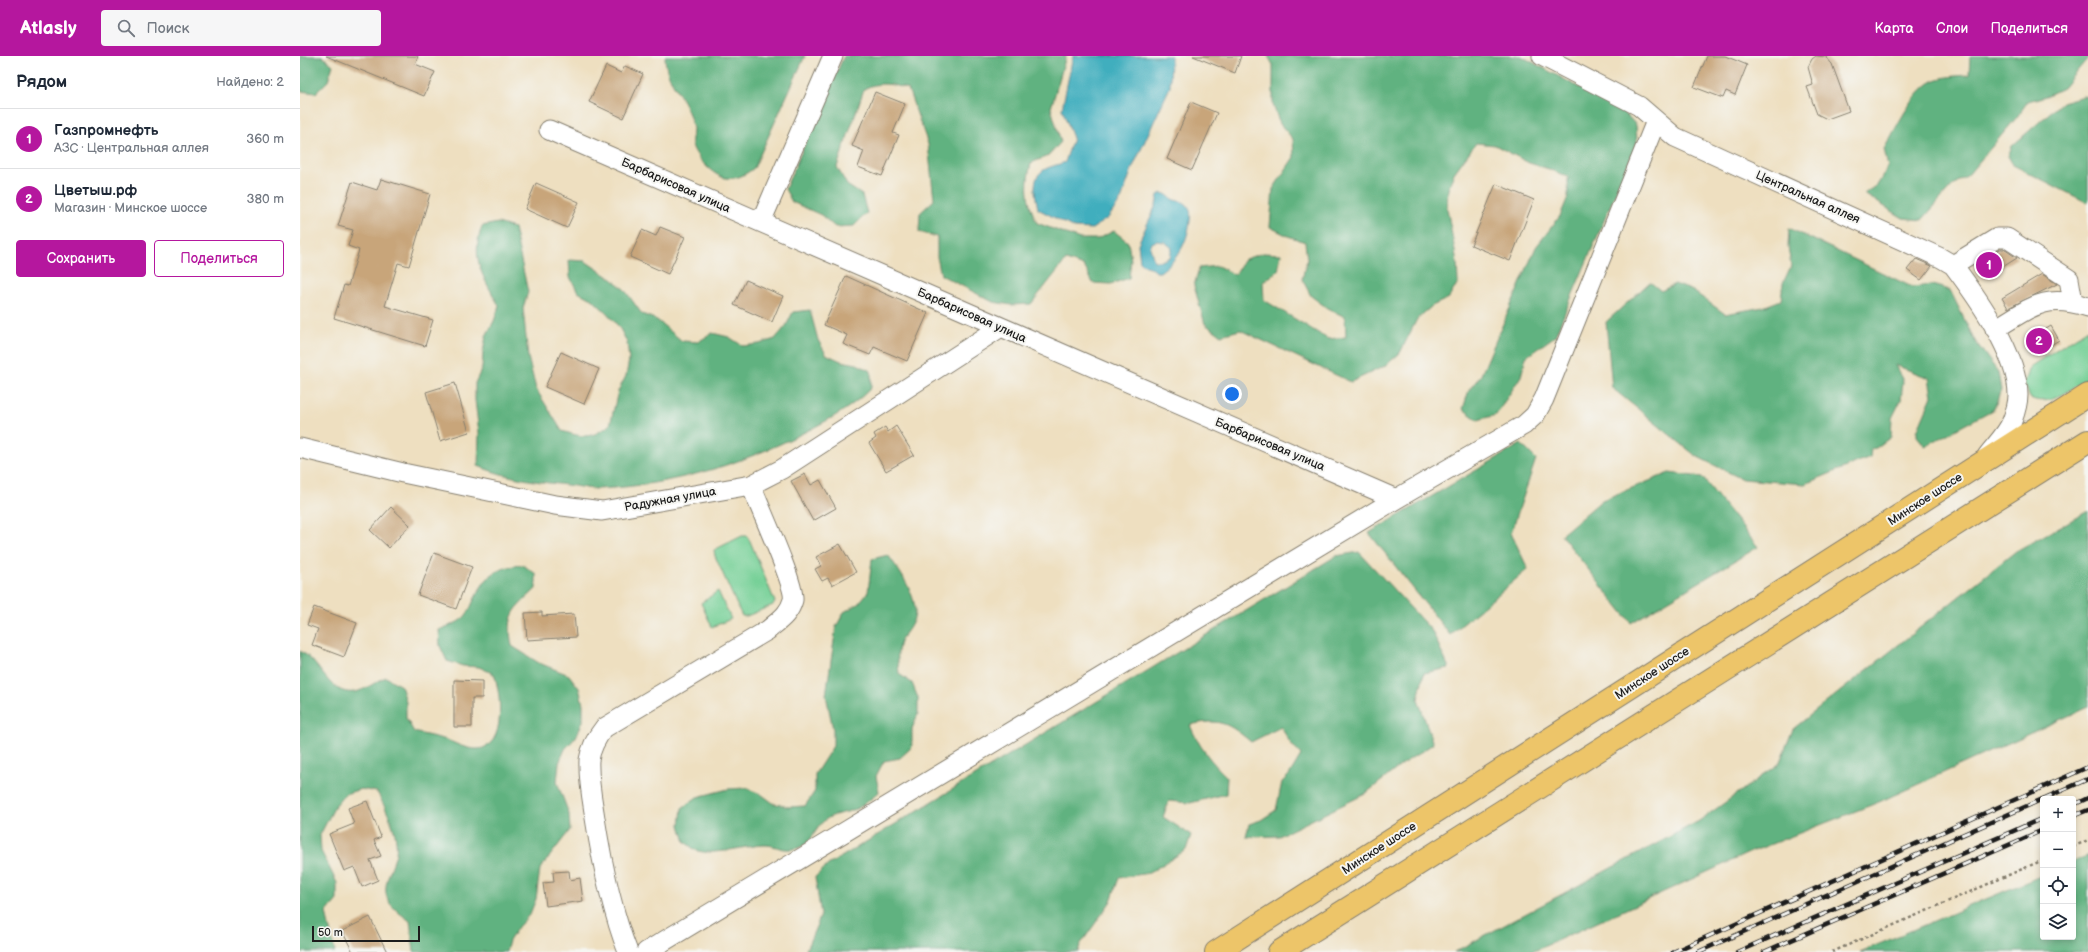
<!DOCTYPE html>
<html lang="ru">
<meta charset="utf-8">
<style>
:root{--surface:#fff;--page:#f6f6f7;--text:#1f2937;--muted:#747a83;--line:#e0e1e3;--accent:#b5179e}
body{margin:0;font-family:"Balsamiq Sans",sans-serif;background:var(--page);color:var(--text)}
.controls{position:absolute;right:12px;bottom:12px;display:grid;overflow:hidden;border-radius:4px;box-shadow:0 2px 6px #0003}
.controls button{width:36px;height:36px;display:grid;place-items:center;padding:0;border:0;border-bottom:1px solid var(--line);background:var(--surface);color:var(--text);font:20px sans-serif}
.scale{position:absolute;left:12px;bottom:10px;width:108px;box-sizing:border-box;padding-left:4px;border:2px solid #1c1c1c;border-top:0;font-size:11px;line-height:14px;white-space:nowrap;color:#1c1c1c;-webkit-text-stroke:3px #f6f6f2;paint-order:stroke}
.you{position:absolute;left:932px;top:338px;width:14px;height:14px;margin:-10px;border:3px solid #fff;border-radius:50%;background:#1a73e8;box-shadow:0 0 0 6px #1a73e833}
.badge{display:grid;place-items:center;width:26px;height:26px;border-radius:50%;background:var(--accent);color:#fff;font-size:13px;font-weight:700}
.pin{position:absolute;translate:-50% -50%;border:2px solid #fff;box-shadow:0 1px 4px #0006}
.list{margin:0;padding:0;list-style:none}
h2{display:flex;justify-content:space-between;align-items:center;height:52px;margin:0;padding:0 16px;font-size:17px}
h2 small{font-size:13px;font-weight:400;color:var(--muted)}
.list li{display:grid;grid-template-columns:26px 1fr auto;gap:12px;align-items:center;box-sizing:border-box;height:60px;padding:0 16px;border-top:1px solid var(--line)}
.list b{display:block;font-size:15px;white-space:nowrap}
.list p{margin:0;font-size:13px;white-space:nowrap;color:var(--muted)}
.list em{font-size:13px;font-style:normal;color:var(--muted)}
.actions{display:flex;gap:8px;padding:12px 16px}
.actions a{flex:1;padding:9px 0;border:1px solid var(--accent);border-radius:4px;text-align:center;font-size:14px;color:var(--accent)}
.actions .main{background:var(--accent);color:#fff}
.icon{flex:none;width:22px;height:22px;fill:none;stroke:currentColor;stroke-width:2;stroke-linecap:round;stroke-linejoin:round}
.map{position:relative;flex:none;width:1788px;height:896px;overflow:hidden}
header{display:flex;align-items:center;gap:24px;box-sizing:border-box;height:56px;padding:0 20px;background:var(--accent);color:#fff}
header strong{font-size:19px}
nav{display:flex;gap:22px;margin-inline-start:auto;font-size:14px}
.search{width:280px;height:36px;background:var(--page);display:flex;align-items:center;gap:10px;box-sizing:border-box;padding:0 14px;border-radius:4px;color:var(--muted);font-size:15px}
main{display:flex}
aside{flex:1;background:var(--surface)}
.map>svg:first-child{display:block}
.green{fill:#76d097;stroke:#49765a}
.forest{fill:#60b280;stroke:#3e674e}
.water{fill:#41aebe;stroke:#2e656d;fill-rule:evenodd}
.building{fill:#c8a57a}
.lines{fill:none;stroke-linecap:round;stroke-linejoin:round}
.minor-casing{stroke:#857e6e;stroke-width:21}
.highway-casing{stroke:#857e6e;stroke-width:24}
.path{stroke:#857e6e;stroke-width:2.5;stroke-dasharray:3 3;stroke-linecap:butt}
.minor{stroke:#fff;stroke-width:19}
.highway{stroke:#edc569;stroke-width:22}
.rail-casing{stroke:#1c1c1c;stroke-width:4.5}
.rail{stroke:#f6f6f2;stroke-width:3;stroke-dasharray:9;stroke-linecap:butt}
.labels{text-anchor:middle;stroke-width:4;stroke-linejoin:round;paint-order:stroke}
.street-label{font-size:12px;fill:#1c1c1c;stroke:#f6f6f2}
</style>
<header>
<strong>Atlasly</strong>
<div class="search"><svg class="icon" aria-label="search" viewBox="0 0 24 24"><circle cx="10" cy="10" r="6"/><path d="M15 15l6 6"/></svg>Поиск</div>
<nav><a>Карта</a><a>Слои</a><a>Поделиться</a></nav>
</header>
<main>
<aside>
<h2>Рядом<small>Найдено: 2</small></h2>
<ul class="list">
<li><span class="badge">1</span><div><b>Газпромнефть</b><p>АЗС · Центральная аллея</p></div><em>360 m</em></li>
<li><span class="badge">2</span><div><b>Цветыш.рф</b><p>Магазин · Минское шоссе</p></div><em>380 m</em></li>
</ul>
<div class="actions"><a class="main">Сохранить</a><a>Поделиться</a></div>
</aside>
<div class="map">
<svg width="1788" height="896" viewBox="0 0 1788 896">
<rect width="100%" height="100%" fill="#f6f6f2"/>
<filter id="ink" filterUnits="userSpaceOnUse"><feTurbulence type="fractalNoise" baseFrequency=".025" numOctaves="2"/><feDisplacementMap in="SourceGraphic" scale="8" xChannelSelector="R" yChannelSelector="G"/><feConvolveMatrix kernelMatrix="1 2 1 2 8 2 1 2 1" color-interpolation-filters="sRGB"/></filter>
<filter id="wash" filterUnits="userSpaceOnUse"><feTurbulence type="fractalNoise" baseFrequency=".012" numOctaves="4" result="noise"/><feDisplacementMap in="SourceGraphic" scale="16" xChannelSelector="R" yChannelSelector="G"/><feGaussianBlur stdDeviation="0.9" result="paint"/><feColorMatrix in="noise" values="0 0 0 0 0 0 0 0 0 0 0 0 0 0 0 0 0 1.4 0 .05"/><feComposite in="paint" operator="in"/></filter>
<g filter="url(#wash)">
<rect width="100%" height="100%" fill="#eedfc0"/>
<path class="green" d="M 1788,273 L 1788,322 C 1770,333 1751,352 1730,342 L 1724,326 L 1731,310 Z
M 442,480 L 447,480 L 450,485 L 475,546 L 473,549 L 447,560 L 442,560 L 440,556 L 415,500 L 414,494 Z
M 418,535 L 431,563 L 412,571 L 401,547 Z"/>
<path class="forest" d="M 0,0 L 22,0 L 33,9 L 28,25 L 16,37 L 0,35 Z
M 365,0 L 505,0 L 454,112 C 446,118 437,124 426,122 C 413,120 396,102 392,89 C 391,84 393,78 393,73 C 392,68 390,61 388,56 C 380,34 365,24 365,0 Z
M 544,0 L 766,0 L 751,52 L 761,86 L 748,100 L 731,107 C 725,132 727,145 737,167 L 780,183 L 797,183 L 814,175 L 828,186 L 831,204 L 829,222 L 811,228 L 793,227 L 784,210 L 766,204 L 731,248 L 711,249 L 693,246 L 641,219 L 637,201 L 637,181 L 619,176 L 620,157 L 634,144 L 628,88 L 608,33 C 592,28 579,25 564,33 L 537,111 L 547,129 L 562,139 L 567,157 L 554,170 L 535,171 L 521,159 L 492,146 L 485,133 Z
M 968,0 L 1221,0 L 1323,55 L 1336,69 L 1337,87 L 1255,280 L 1226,301 L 1221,320 L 1196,359 L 1178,364 L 1163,353 L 1169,334 L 1181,319 L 1236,191 L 1260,160 L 1268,141 L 1268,121 L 1249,113 L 1229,107 L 1195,89 L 1176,87 L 1154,117 L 1148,133 L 1147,152 L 1157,206 L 1158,226 L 1149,242 L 1132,250 L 1117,263 L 1100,297 L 1085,310 L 1051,326 L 940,274 L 921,279 L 905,268 L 894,230 L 899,212 L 918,210 L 935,219 L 945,203 L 963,197 L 981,198 L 978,215 L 963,226 L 964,244 L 1028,283 L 1046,281 L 1045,261 L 1027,252 L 1011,240 L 1002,223 L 1007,204 L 1005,186 L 988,180 L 970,171 L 973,133 L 994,101 L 993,83 L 980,68 L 973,49 L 973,9 Z
M 1670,0 L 1788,0 L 1788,2 L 1763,32 L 1746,40 L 1728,45 L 1717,61 L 1668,119 L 1653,129 L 1622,164 L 1603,162 L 1564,138 L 1578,128 L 1588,111 L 1584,93 C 1596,73 1612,36 1633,25 C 1644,20 1657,20 1669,19 Z
M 1783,40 L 1788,41 L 1788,147 L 1713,109 L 1708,100 L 1712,90 L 1762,46 Z
M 198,167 L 214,172 L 228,236 L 223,252 L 228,301 L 236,333 L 262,375 C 285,382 290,383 310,369 L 318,335 L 326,320 L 329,304 L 327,286 L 319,271 L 307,257 L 293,244 L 278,236 L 270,221 L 269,204 L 285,205 L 312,223 L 324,233 L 342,258 L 357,264 L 382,285 L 398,286 L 412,277 L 429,281 L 443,290 L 459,288 L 475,283 L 486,270 L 493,256 L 510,254 L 518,284 L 526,298 L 541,305 L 557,308 L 571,315 L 571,332 C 551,352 534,361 509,374 C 444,408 371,430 297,433 C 287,433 277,430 267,429 C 238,426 206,422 178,410 L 179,377 L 175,344 L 175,327 L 182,312 L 183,296 L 186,280 L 194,265 L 199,250 C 183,220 170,204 182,170 Z
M 1489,172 L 1612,231 L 1632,229 L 1650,234 L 1675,285 L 1698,316 L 1701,334 L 1694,353 L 1625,390 L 1617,380 L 1617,375 L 1632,340 L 1629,322 L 1595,309 L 1603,325 L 1601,344 L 1592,362 L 1591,381 L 1576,392 L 1571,393 L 1570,401 L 1505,428 L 1442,423 L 1396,400 L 1312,332 L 1306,266 L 1350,226 L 1361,235 L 1375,228 L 1393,235 L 1425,258 L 1463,251 L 1481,244 L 1483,227 L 1491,210 L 1488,191 Z
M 1221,388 L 1236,403 L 1211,477 L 1228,513 L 1150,579 L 1069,477 Z
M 1369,417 L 1402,421 L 1458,491 L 1331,567 L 1261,479 L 1302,444 Z
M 1788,455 L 1788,651 L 1579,746 L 1451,796 L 1232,896 L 1154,896 L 1399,765 L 1479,708 L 1493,673 L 1716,495 Z
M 1059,496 L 1132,575 L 1149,612 L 1124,617 L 1118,643 L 1133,688 L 1104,707 L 1065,738 L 979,780 L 946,781 L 949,768 L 961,764 L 976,754 L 982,726 L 989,719 L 1001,699 L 991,688 L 981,671 L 951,686 C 928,667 920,662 890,669 C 898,689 911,706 927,721 L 926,738 L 890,747 L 869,745 L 863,761 L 891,779 L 886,794 L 849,817 L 819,822 L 811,845 L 780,889 L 778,896 L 505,896 L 521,859 L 515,821 L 528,809 L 1036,500 Z
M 588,499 C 599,514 616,538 615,557 C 614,568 606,576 601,584 C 596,594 598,607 599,618 L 612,627 L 618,642 L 618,658 L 612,673 L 612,691 L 600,702 L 584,705 L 576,720 L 579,736 C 570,744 562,751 551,755 C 540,758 534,758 525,764 C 515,772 512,788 498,792 C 482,796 477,789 465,789 C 447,789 413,800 398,795 C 393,793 389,789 385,786 L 380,769 L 382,752 L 397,741 L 428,733 L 446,732 L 461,738 L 473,747 L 488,751 L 505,750 L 515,735 L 515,718 L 533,690 L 533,673 L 526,639 L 536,571 L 544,556 L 558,548 L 568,536 L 572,503 Z
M 223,509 L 236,518 L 236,533 C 214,554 206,558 212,590 L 239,607 L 269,619 L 279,632 L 283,648 L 283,665 L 276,681 L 265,693 L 259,707 L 257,726 L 269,758 L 270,774 L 240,813 L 236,843 L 230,858 L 218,871 L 209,885 L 206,896 L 114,896 L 110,865 C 88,849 80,842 90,815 C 92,809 95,803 96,797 C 99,777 86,753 77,736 L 61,733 L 45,738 L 35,750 L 20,779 L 21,795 L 37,827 L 37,844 L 26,857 L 35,896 L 0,896 L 0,595 C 21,605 28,640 55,636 C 65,634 77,625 86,621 L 101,630 L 106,645 L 106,662 L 114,676 C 125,679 137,681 147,684 C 157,688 166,693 177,693 C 207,692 201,637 194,618 L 179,611 L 163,610 L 147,605 L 140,590 L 139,574 C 148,570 160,567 166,559 C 170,555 172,547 175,542 C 187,518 197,511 223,509 Z
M 1788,799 L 1788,896 L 1560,896 L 1743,819 L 1743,881 L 1773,881 L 1773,806 Z"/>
<path class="water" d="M 773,0 L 871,0 L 870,31 L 832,113 L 821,144 L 808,162 L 792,173 L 774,172 L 738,153 C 736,142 731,125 741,116 C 746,111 758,109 765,106 L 773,82 L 762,53 Z
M 862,137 C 867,138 868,140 872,143 C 878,146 884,144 888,150 C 891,155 891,160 890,165 C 887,188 878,203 860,216 L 856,216 C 851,210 845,211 840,206 L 838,188 L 856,149 L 858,139 ZM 856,185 L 865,186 L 872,192 L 870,201 L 861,205 L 854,205 L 850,191 L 852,187 Z"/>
<g id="blocks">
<path class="building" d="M 26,0 L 118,0 L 115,8 L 135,16 L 124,40 Z
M 893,0 L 941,0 L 935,17 Z
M 1407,0 L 1425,0 L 1447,9 L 1435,39 L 1426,35 L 1423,42 L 1394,31 Z
M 1516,0 L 1526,1 L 1532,8 L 1549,55 L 1527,63 L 1517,58 L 1507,31 L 1513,29 L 1508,11 L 1512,3 Z
M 306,10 L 321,17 L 325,10 L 343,18 L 323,62 L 289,46 Z
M 575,36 L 605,48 L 593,77 L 599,79 L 582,120 L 558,111 L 564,95 L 552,90 Z
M 891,46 L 917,57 L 892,114 L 867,103 Z
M 81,123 L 130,138 L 109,210 L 98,207 L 85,250 L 133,264 L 125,290 L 34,262 L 44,229 L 48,230 L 59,194 L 48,190 L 53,174 L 38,170 L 52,126 L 77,134 Z
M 236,127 L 279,146 L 267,172 L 225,153 Z
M 1196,128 L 1234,144 L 1210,205 L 1171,189 Z
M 360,171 L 385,181 L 368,218 L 330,201 L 342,174 L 356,180 Z
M 1700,193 L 1704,193 L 1717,202 L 1690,219 L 1681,205 Z
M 1616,203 L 1632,210 L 1621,224 L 1607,214 Z
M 1742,218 L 1757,228 L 1708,252 L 1702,242 Z
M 546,220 L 628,257 L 607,305 L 574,291 L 570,299 L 543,288 L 547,279 L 524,269 Z
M 446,224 L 483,240 L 472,266 L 434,249 Z
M 1751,270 L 1759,284 L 1736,298 L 1728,284 Z
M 261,296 L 299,313 L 284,348 L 245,331 Z
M 155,327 L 169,376 L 140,385 L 126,336 Z
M 596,370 L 614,399 L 586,415 L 569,387 L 576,382 L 574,378 L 585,371 L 588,376 Z
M 505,418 L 511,429 L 520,424 L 536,452 L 513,465 L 491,425 Z
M 91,451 L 110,469 L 89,492 L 70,474 Z
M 540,488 L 556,516 L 532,529 L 528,522 L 522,525 L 515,513 L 521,510 L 516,501 Z
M 134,497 L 172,511 L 156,553 L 118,539 Z
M 14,551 L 57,567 L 44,601 L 12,589 L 18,573 L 7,569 Z
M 242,556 L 242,560 L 274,558 L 276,581 L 227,584 L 225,557 Z
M 154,624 L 182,625 L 182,642 L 172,642 L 172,671 L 154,671 Z
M 67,745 L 81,781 L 74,784 L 81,800 L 70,804 L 78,824 L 62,831 L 54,811 L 44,815 L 29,778 L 54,768 L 48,752 Z
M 269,815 L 270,824 L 280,822 L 283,845 L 246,850 L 243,827 L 254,826 L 253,816 Z
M 70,861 L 87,896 L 53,896 L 42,875 Z"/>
</g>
</g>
<g filter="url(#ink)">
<use href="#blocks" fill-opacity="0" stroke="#857e6e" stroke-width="1"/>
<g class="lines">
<g class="minor-casing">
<path id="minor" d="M 1242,0 L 1339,50 L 1375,81 L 1641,202 L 1653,209 C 1677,241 1718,298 1718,339 C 1718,347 1715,357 1712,365 C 1707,378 1695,389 1687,400
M 249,74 L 1096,443
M 461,166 L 533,0
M 1653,209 L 1697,182 L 1707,182 L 1769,223 L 1773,246
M 1695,273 C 1732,251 1744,237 1788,251
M 0,392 L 103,417 L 255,449 L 302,455 L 451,429 L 482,413 L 701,271
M 328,896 C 311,853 302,807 295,762 C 292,743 288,723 289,704 C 291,691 296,682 304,672 L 468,574 C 478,565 489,559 493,544 C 496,530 458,448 451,429
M 346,896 L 1096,443 L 1224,369 L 1235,359 L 1244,343 L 1356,65"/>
</g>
<g class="highway-casing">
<path id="highway" d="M 916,896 L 1788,339
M 979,896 L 1788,385"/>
</g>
<path class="path" d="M 1773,791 L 1788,784
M 1532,896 L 1743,804"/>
<use href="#minor" class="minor"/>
<use href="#highway" class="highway"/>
<g class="rail-casing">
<path id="rail" d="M 1773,749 L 1788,742
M 1773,760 L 1788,754
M 1373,896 L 1788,711
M 1398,896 L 1788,723
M 1437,896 L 1743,762
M 1464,896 L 1743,774"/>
</g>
<use href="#rail" class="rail"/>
</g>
</g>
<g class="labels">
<g class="street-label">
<text transform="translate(376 129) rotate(24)" y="4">Барбарисовая улица</text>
<text transform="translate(1508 141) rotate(24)" y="4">Центральная аллея</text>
<text transform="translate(672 259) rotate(24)" y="4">Барбарисовая улица</text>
<text transform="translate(970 388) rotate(23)" y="4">Барбарисовая улица</text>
<text transform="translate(370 443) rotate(-10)" y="4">Радужная улица</text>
<text transform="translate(1625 443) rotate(-33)" y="4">Минское шоссе</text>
<text transform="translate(1352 617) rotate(-33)" y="4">Минское шоссе</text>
<text transform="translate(1079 792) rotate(-33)" y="4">Минское шоссе</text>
</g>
</g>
</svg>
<div class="controls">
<button>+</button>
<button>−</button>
<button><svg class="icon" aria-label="locate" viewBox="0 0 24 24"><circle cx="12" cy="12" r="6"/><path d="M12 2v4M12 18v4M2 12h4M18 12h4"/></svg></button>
<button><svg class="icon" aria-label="layers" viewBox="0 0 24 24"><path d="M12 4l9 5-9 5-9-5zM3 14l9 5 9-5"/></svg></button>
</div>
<div class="scale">50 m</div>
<div class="you"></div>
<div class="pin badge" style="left:1689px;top:209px">1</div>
<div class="pin badge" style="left:1739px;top:285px">2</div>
</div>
</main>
